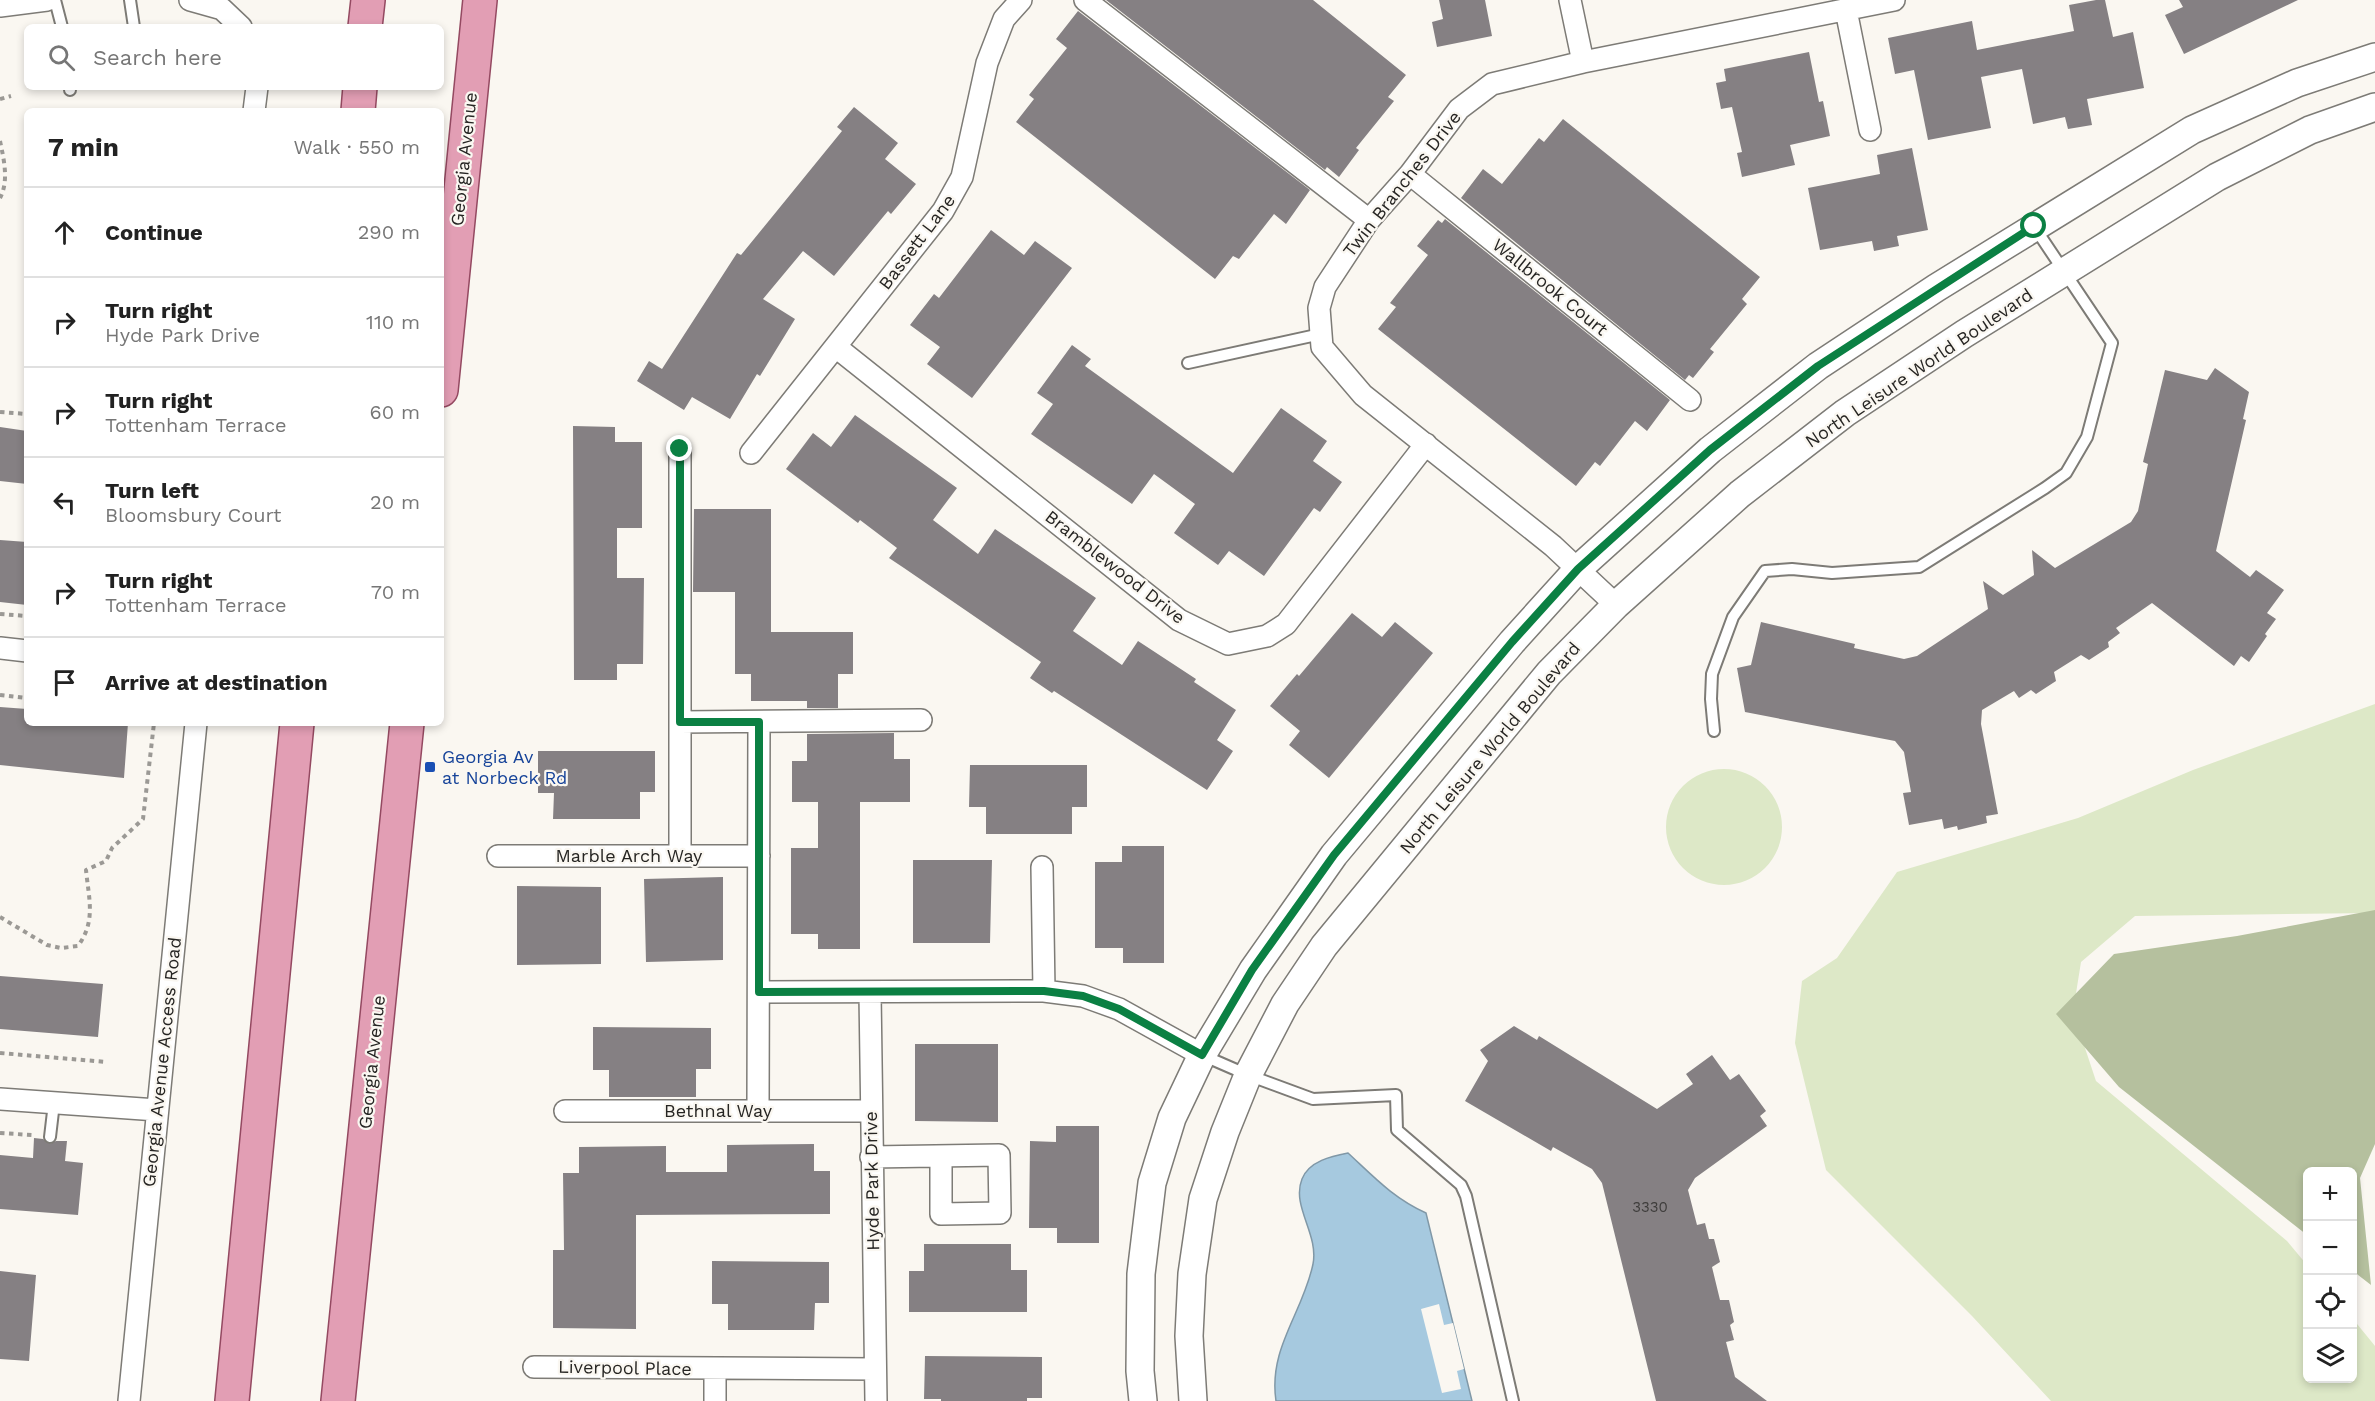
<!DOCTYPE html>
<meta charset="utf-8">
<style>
:root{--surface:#fff;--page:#f2f2f2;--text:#222;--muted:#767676;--line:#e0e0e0}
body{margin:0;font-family:"Work Sans",sans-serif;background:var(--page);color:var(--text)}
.controls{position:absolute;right:18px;bottom:18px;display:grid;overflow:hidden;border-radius:9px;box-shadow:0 3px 9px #0003}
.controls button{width:54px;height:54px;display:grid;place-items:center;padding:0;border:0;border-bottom:2px solid var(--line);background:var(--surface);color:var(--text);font:30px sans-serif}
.stop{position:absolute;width:18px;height:18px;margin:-14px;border:4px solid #0b8043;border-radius:50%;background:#fff}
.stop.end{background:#0b8043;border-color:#fff;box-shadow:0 2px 6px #0008}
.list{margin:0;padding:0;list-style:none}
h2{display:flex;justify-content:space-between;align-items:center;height:78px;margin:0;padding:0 24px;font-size:26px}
h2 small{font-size:20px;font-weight:400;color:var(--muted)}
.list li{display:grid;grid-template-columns:39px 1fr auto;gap:18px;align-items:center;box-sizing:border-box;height:90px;padding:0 24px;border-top:2px solid var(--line)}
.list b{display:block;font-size:22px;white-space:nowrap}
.list p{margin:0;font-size:20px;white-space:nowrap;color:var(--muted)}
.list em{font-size:20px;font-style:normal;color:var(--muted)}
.icon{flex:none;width:33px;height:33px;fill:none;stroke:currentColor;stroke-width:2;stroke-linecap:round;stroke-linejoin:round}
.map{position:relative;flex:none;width:2375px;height:1401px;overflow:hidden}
.search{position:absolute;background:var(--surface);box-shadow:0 3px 9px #0003;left:24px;top:24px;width:420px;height:66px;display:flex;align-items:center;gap:15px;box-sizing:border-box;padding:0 21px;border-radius:9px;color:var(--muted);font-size:22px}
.panel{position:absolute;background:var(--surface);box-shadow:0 3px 9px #0003;left:24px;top:108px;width:420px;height:618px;border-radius:9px}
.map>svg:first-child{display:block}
.green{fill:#dde8c7}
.forest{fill:#b5c09e}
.water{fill:#a6c9df;stroke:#8098a7;stroke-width:1.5}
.pier{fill:#faf7f1}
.building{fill:#858083}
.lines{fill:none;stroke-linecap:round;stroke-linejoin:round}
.service-casing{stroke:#7d7b76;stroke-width:14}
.minor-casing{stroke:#7d7b76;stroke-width:24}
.tertiary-casing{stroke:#7d7b76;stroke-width:30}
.primary-casing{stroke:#944961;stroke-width:36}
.path{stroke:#9b9995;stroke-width:4;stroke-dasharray:4.5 4.5;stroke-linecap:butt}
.service{stroke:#fff;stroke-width:10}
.minor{stroke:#fff;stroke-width:21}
.tertiary{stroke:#fff;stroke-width:27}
.primary{stroke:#e29eb4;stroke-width:33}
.route{stroke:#0b8043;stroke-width:8}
.transit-dot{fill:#1a4fb4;stroke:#faf7f1;stroke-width:2}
.labels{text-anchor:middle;stroke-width:4.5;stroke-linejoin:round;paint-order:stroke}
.number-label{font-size:15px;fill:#3e3c3b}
.street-label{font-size:18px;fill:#262523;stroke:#faf7f1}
.transit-label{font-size:18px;fill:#164399;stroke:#faf7f1;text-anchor:start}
</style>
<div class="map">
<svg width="2375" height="1401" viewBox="0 0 2375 1401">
<rect width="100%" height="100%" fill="#faf7f1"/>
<path class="green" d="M 2375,704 L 2375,913 L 2135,916 L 2081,962 L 2073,1012 L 2096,1081 L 2287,1241 L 2307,1265 L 2308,1378 L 2352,1378 L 2353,1319 L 2375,1346 L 2375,1401 L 2051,1401 L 1972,1316 L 1826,1170 L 1795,1043 L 1802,981 L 1837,958 L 1897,872 L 2078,818 L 2193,770 Z
M1666 827a58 58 0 1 1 116 0a58 58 0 1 1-116 0Z"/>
<path class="forest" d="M 2375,910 L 2375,1144 L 2360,1178 L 2371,1285 L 2353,1271 L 2352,1172 L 2308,1172 L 2307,1235 L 2119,1087 L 2056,1014 L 2114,954 L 2237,936 Z"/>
<path class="water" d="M 1348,1153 C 1374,1177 1393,1198 1426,1213 L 1472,1401 L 1276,1401 C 1268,1348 1303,1313 1313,1264 C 1319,1234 1291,1206 1302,1179 C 1309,1161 1332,1156 1348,1153 Z"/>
<path class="pier" d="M 1439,1304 L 1444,1325 L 1453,1323 L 1464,1369 L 1457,1371 L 1461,1389 L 1442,1393 L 1421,1309 Z"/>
<path class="building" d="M 1106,0 L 1313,0 L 1406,75 L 1388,97 L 1394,101 L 1356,148 L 1359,150 L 1339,177 L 1327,167 L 1325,170 Z
M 1439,0 L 1485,0 L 1492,36 L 1437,47 L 1432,22 L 1443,19 Z
M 2096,0 L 2105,0 L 2113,37 L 2133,32 L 2144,88 L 2087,99 L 2092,125 L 2068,129 L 2065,117 L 2033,124 L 2022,69 L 1981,77 L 1991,128 L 1928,140 L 1914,70 L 1895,74 L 1888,38 L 1972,21 L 1977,50 L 2074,31 L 2069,5 Z
M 2179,0 L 2298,0 L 2184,54 L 2165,15 L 2183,7 Z
M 1078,11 L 1310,190 L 1286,224 L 1274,214 L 1239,259 L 1233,256 L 1215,279 L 1016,122 L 1034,99 L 1029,95 L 1067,48 L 1056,39 Z
M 1809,52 L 1819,102 L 1823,101 L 1830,136 L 1790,145 L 1795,165 L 1742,177 L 1737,153 L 1742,152 L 1732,107 L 1721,109 L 1716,83 L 1726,81 L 1724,69 Z
M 854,107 L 898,143 L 885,159 L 916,184 L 891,214 L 888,211 L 834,276 L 803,251 L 763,299 L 795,319 L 760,376 L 757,374 L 730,419 L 692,397 L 684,410 L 637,381 L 649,361 L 662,369 L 737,253 L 741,255 L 842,131 L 837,127 Z
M 1563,119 L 1760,277 L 1742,299 L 1747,304 L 1710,349 L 1714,352 L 1693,378 L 1689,375 L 1685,380 L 1461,198 L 1483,169 L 1502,184 L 1539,138 L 1544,142 Z
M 1912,148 L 1928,230 L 1897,236 L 1899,246 L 1874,251 L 1872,241 L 1820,250 L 1808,188 L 1880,174 L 1877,155 Z
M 1445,219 L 1670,400 L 1647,431 L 1635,421 L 1600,466 L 1595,462 L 1576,486 L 1378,329 L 1396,307 L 1390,303 L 1428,255 L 1417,246 L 1438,220 L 1442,223 Z
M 991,230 L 1024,255 L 1035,241 L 1072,268 L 972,398 L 927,364 L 940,347 L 910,325 L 934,294 L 939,298 Z
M 1072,345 L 1091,359 L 1085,366 L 1233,473 L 1281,408 L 1327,441 L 1313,461 L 1342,482 L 1320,512 L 1314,508 L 1264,576 L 1229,551 L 1218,565 L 1174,533 L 1195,504 L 1154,474 L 1132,504 L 1031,434 L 1053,404 L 1037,393 Z
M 2215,368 L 2249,392 L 2243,419 L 2246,420 L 2216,551 L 2250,577 L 2256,570 L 2284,590 L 2267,613 L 2276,619 L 2265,634 L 2267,636 L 2249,662 L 2241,656 L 2234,666 L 2152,603 L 2116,628 L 2120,633 L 2108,642 L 2109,647 L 2089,660 L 2081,655 L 2054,672 L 2056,681 L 2036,694 L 2031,690 L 2019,698 L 2014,691 L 1982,710 L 1981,724 L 1998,814 L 1986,816 L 1987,823 L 1958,830 L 1957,826 L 1944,829 L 1942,819 L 1909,825 L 1903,793 L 1911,792 L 1904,752 L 1895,741 L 1745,712 L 1737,668 L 1751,665 L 1761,622 L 1855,644 L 1854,648 L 1904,659 L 1917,656 L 1988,609 L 1983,581 L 2003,595 L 2034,575 L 2032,550 L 2055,568 L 2131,522 L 2138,511 L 2148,464 L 2143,462 L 2165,370 L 2207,380 Z
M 855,415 L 957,488 L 933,520 L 978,554 L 995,529 L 1096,598 L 1073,631 L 1122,665 L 1138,641 L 1196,679 L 1194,682 L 1236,710 L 1217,740 L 1233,751 L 1207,790 L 1054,691 L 1052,693 L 1030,678 L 1041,662 L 904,568 L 889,558 L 897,548 L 860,520 L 858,523 L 786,469 L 813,433 L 831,447 Z
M 573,426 L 615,427 L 615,442 L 642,442 L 642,528 L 617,528 L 617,578 L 644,578 L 643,664 L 617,664 L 617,680 L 574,680 Z
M 0,427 L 27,431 L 27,484 L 0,481 Z
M 694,509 L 771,509 L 771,632 L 853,632 L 853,674 L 838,674 L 838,708 L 807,708 L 807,701 L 751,701 L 751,674 L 735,674 L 735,592 L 693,592 Z
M 0,540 L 27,542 L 27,605 L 0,602 Z
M 1352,613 L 1382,637 L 1395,622 L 1433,653 L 1329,778 L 1289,745 L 1300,731 L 1270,706 L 1297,674 L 1299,676 Z
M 0,707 L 27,709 L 27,723 L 128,723 L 124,778 L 0,765 Z
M 894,733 L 894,759 L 910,759 L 910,802 L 860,802 L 860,949 L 818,949 L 818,934 L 791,934 L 791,848 L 818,848 L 818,802 L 792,802 L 792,761 L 807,761 L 807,734 Z
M 538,751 L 655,751 L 655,792 L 640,792 L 640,819 L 553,819 L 554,793 L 538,793 Z
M 970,765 L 1087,765 L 1087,807 L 1072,807 L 1072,834 L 986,834 L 986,807 L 969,807 Z
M 1122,846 L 1164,846 L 1164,963 L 1123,963 L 1123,948 L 1095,948 L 1095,862 L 1122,862 Z
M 913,860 L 992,860 L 990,943 L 913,943 Z
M 723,877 L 723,960 L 646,962 L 644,879 Z
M 517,886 L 601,887 L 601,964 L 517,965 Z
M 0,976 L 103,984 L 98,1037 L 0,1029 Z
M 1514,1026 L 1537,1040 L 1539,1036 L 1657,1109 L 1693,1084 L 1686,1074 L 1712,1055 L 1730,1080 L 1739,1074 L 1766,1111 L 1760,1116 L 1767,1126 L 1695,1178 L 1688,1190 L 1697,1225 L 1705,1223 L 1709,1239 L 1714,1239 L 1720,1262 L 1712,1267 L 1720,1300 L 1729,1300 L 1734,1322 L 1730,1325 L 1734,1340 L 1726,1342 L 1735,1377 L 1767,1401 L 1656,1401 L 1602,1183 L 1592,1169 L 1553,1147 L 1551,1151 L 1465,1101 L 1488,1061 L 1480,1050 Z
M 593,1027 L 711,1028 L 711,1069 L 696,1069 L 696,1097 L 609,1097 L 609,1070 L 593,1070 Z
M 915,1044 L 998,1044 L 998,1122 L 915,1121 Z
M 1056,1126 L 1099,1126 L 1099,1243 L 1057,1243 L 1057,1228 L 1029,1228 L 1030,1141 L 1056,1142 Z
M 34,1138 L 43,1139 L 50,1144 L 56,1141 L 67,1141 L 65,1161 L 83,1163 L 78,1215 L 0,1209 L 0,1155 L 33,1158 Z
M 814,1144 L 814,1171 L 830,1171 L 830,1214 L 636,1215 L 636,1329 L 553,1328 L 553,1250 L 564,1250 L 563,1173 L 579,1173 L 579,1147 L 666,1146 L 666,1172 L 727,1172 L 727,1145 Z
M 924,1244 L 1011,1244 L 1011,1270 L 1027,1270 L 1027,1312 L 909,1312 L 909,1271 L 924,1271 Z
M 712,1261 L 829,1262 L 829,1303 L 815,1303 L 814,1330 L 728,1330 L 728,1304 L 712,1304 Z
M 0,1271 L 36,1275 L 29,1361 L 0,1359 Z
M 925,1356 L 1042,1357 L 1042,1398 L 1027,1398 L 1027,1401 L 941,1401 L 941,1399 L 924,1399 Z"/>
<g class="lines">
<g class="service-casing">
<path id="service" d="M 55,0 L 62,27
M 130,0 L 134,27
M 70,90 L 70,87
M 1188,363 L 1321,334
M 1714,731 L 1711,699 L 1712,674 L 1733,617 L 1765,571 L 1792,569 L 1832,573 L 1919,567 L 2045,488 L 2066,473 L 2087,437 L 2112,343 L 2035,228
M 1202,1055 L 1248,1075 L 1313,1099 L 1396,1095 L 1397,1130 L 1461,1185 L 1466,1196 L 1513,1401
M 50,1137 L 54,1103"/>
</g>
<g class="minor-casing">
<path id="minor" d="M 190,0 L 222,9 L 241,27
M 1085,0 L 1369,220
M 1570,0 L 1583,62
M 0,6 L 47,0
M 1846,10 L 1870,130
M 254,111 L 257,87
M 1410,174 L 1690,400
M 836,347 L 1179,620 L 1228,644 L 1267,636 L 1286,624 L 1426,444
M 680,449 L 680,856
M 751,453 L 943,211 L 962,177 L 987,63 L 1004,19 L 1021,0
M 1616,605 L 1553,546 L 1363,395 L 1322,347 L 1319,308 L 1325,287 L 1369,220 L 1410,174 L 1459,109 L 1492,84 L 1583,62 L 1894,0
M 0,648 L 27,651
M 680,722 L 921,720
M 498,856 L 759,856
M 1042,867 L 1044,991
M 759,992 L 1044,991 L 1083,996 L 1119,1009 L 1202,1055
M 870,993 L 876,1401
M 0,1099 L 157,1110
M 758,1110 L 759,722
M 565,1111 L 871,1111
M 871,1157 L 999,1155 L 1000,1213 L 941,1214 L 941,1156
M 534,1367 L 875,1369
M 715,1369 L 715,1401
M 129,1401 L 196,723"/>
</g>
<g class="tertiary-casing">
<path id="tertiary" d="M 1143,1401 L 1140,1371 L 1141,1274 L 1152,1183 L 1172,1118 L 1202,1055 L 1253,970 L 1334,855 L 1512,642 L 1578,569 L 1710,450 L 1818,366 L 1936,288 L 2192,130 L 2297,83 L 2375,57
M 1193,1401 L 1189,1336 L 1192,1274 L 1203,1199 L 1225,1132 L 1248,1075 L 1285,1004 L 1324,946 L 1549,673 L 1616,605 L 1740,494 L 1845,413 L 1964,334 L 2217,177 L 2310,130 L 2375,107"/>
</g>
<g class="primary-casing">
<path id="primary" d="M 365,27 L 368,0
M 358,111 L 360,87
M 441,390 L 480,0
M 232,1401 L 297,723
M 338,1401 L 407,723"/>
</g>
<path class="path" d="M 0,99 L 11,96
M 0,141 C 4,160 9,181 0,198
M 0,412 L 27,414
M 0,614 L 27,616
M 0,695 L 27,698
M 0,917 L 47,945 L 61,948 L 78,946 C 96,921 89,900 86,870 L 106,861 L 112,848 L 143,819 L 154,723
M 0,1053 L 107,1062
M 0,1133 L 32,1135"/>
<use href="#service" class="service"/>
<use href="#minor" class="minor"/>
<use href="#tertiary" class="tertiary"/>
<use href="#primary" class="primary"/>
</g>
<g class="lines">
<path class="route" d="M 680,449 L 680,722 L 759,722 L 759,992 L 1044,991 L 1083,996 L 1119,1009 L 1202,1055 L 1252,970 L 1334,855 L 1512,642 L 1578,569 L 1710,450 L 1818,366 L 2034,226"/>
</g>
<rect class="transit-dot" x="424" y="761" width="12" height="12" rx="3"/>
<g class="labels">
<g class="number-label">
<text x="1650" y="1212">3330</text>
</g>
<g class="street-label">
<text transform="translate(464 159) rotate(-84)" y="6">Georgia Avenue</text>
<text transform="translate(1402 184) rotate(-52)" y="6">Twin Branches Drive</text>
<text transform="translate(917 242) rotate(-53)" y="6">Bassett Lane</text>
<text transform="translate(1550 287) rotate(39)" y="6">Wallbrook Court</text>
<text transform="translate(1919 368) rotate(-34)" y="6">North Leisure World Boulevard</text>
<text transform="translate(1115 567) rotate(38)" y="6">Bramblewood Drive</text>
<text transform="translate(1490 748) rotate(-50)" y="6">North Leisure World Boulevard</text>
<text x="629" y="862">Marble Arch Way</text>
<text transform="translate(162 1062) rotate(-84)" y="6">Georgia Avenue Access Road</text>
<text transform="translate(372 1062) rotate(-84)" y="6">Georgia Avenue</text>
<text x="718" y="1117">Bethnal Way</text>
<text transform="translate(872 1181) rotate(-91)" y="6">Hyde Park Drive</text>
<text transform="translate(625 1368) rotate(1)" y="6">Liverpool Place</text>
</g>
<g class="transit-label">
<text x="442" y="763">Georgia Av<tspan x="442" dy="21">at Norbeck Rd</tspan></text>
</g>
</g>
</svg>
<div class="controls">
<button>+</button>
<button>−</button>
<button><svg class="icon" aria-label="locate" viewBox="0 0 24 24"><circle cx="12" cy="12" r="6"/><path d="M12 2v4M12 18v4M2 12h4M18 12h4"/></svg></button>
<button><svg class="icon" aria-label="layers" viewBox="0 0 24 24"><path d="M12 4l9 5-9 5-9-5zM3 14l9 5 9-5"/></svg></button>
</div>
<div class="stop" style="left:2034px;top:226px"></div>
<div class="stop end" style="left:680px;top:449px"></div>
<div class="search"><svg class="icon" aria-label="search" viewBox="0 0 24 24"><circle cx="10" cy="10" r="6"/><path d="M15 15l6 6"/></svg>Search here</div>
<section class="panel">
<h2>7 min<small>Walk · 550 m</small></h2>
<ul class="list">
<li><svg class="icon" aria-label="ahead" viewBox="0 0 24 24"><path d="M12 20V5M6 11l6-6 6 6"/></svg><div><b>Continue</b></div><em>290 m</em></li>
<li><svg class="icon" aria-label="right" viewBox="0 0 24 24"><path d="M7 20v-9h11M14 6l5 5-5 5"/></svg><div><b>Turn right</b><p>Hyde Park Drive</p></div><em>110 m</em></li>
<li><svg class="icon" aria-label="right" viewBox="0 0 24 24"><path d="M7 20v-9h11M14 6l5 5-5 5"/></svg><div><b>Turn right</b><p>Tottenham Terrace</p></div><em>60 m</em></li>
<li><svg class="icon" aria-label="left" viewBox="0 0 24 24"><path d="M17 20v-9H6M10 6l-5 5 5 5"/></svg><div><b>Turn left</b><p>Bloomsbury Court</p></div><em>20 m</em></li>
<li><svg class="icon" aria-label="right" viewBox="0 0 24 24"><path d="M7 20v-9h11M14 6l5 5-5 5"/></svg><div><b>Turn right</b><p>Tottenham Terrace</p></div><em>70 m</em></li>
<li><svg class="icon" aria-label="arrive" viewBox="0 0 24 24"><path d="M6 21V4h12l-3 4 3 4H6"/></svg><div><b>Arrive at destination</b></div></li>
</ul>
</section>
</div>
